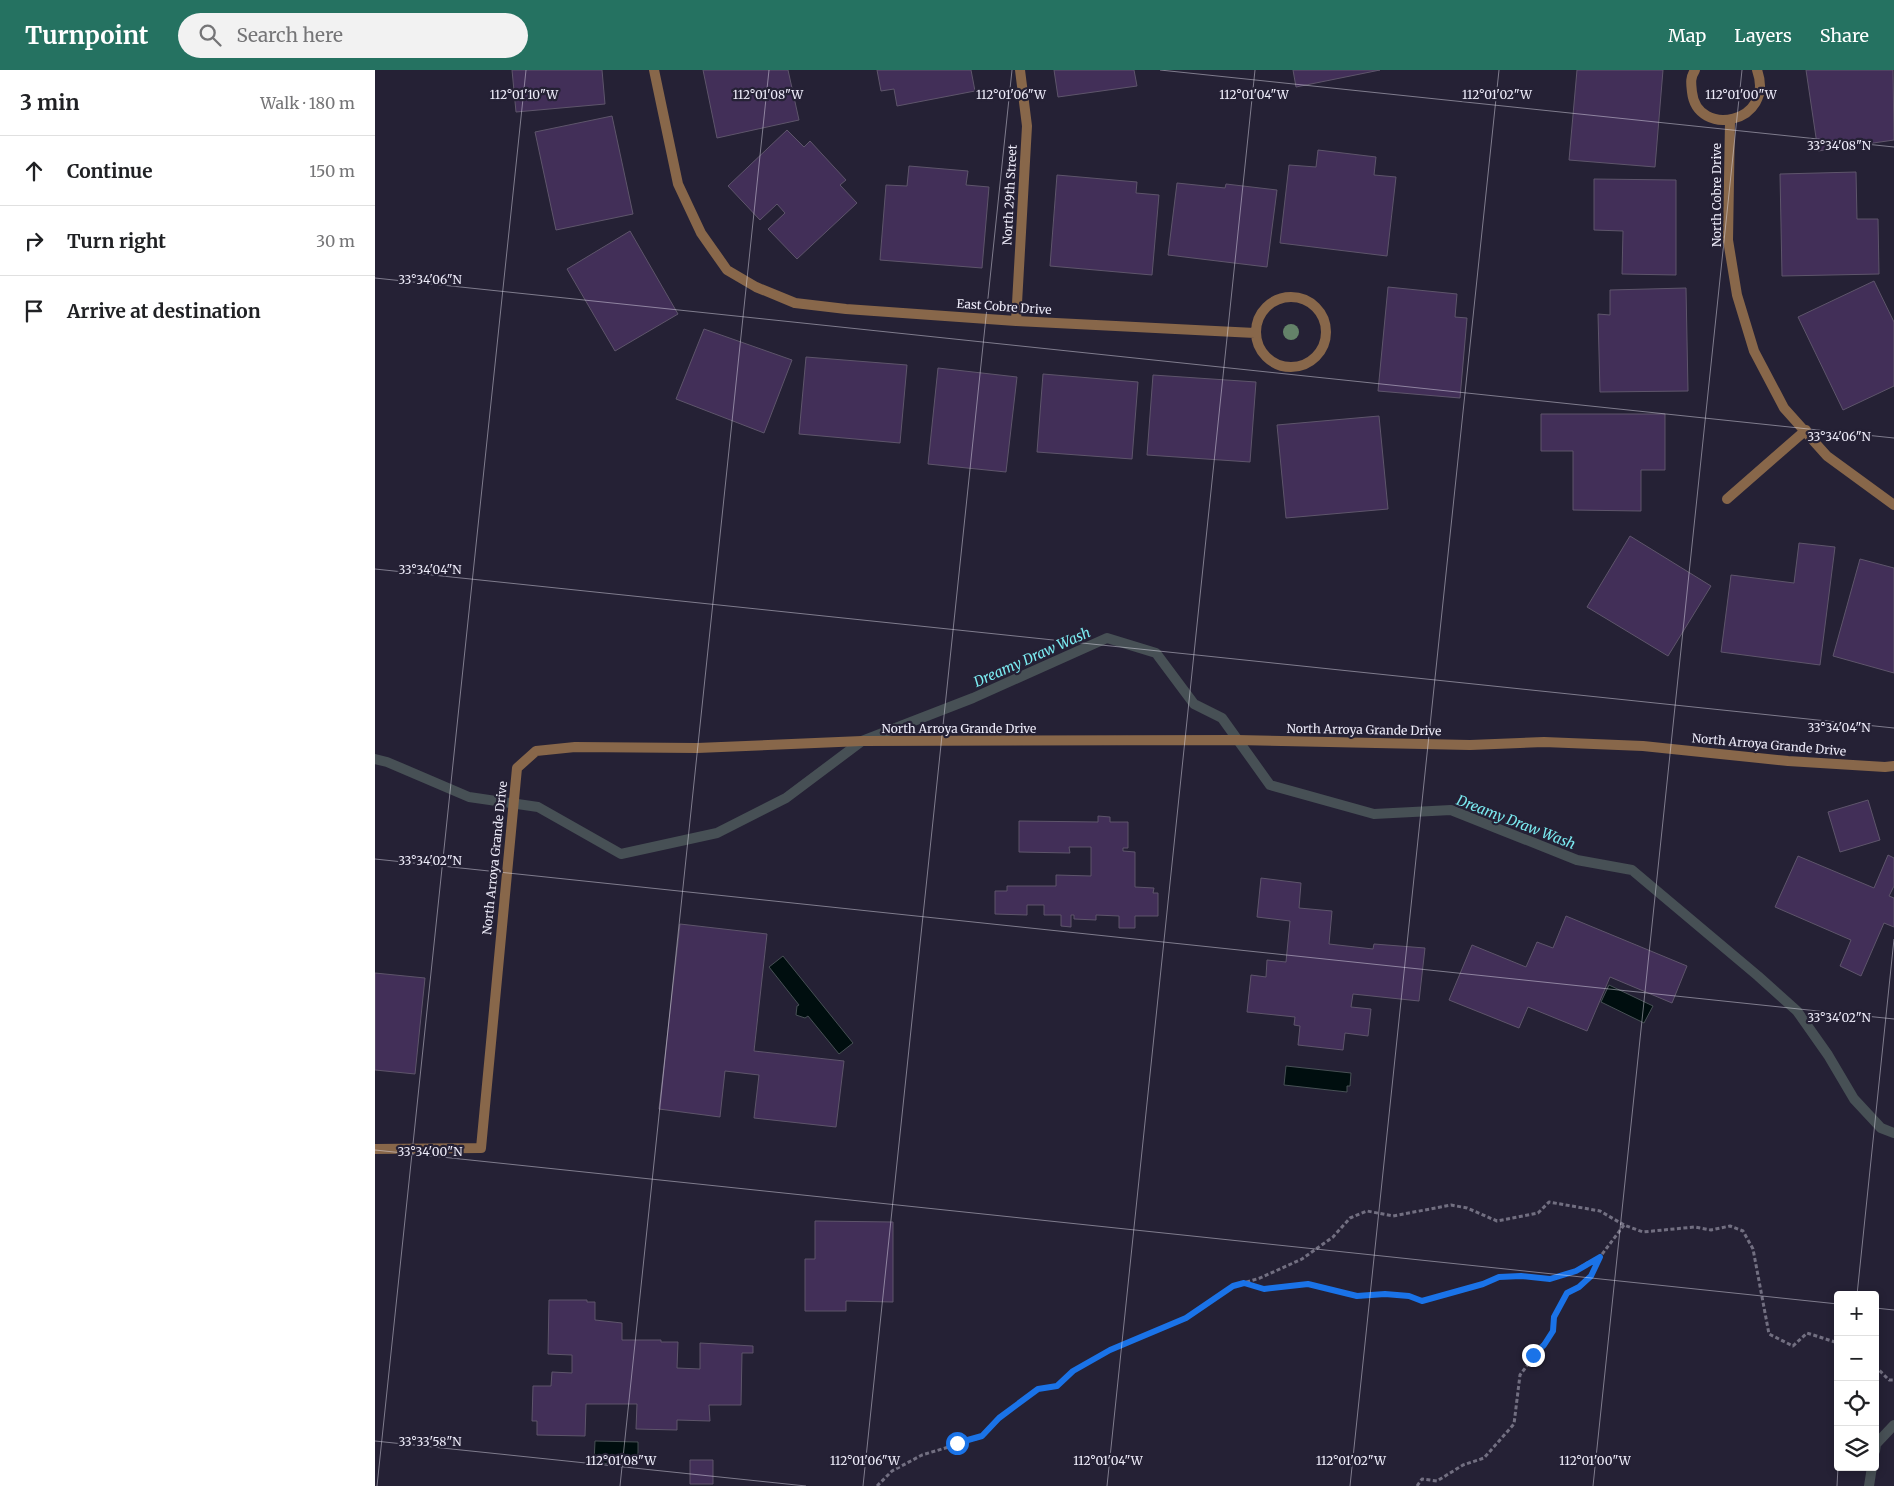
<!DOCTYPE html>
<meta charset="utf-8">
<style>
:root{--surface:#fff;--page:#f2f2f2;--text:#202124;--muted:#757577;--line:#e0e0e0;--accent:#257261}
body{margin:0;font-family:Merriweather,serif;background:var(--page);color:var(--text)}
.controls{position:absolute;right:15px;bottom:15px;display:grid;overflow:hidden;border-radius:5px;box-shadow:0 2px 8px #0003}
.controls button{width:45px;height:45px;display:grid;place-items:center;padding:0;border:0;border-bottom:1px solid var(--line);background:var(--surface);color:var(--text);font:25px sans-serif}
.stop{position:absolute;width:15px;height:15px;margin:-11px;border:4px solid #1a73e8;border-radius:50%;background:#fff}
.stop.end{background:#1a73e8;border-color:#fff;box-shadow:0 1px 5px #0008}
.list{margin:0;padding:0;list-style:none}
h2{display:flex;justify-content:space-between;align-items:center;height:65px;margin:0;padding:0 20px;font-size:21px}
h2 small{font-size:16px;font-weight:400;color:var(--muted)}
.list li{display:grid;grid-template-columns:32px 1fr auto;gap:15px;align-items:center;box-sizing:border-box;height:70px;padding:0 20px;border-top:1px solid var(--line)}
.list b{display:block;font-size:19px;white-space:nowrap}
.list em{font-size:16px;font-style:normal;color:var(--muted)}
.icon{flex:none;width:28px;height:28px;fill:none;stroke:currentColor;stroke-width:2;stroke-linecap:round;stroke-linejoin:round}
.map{position:relative;flex:none;width:1519px;height:1416px;overflow:hidden}
header{display:flex;align-items:center;gap:30px;box-sizing:border-box;height:70px;padding:0 25px;background:var(--accent);color:#fff}
header strong{font-size:24px}
nav{display:flex;gap:28px;margin-inline-start:auto;font-size:18px}
.search{width:350px;height:45px;background:var(--page);display:flex;align-items:center;gap:12px;box-sizing:border-box;padding:0 18px;border-radius:28px;color:var(--muted);font-size:19px}
main{display:flex}
aside{flex:1;background:var(--surface)}
.map>svg:first-child{display:block}
.water{fill:#000e0f;stroke:#475055}
.lines{fill:none;stroke-linecap:round;stroke-linejoin:round}
.stream{stroke:#475055;stroke-width:10}
.building{fill:#422f58;stroke:#5e556b}
.path{stroke:#726f81;stroke-width:3;stroke-dasharray:4 2.5;stroke-linecap:butt}
.minor{stroke:#88674a;stroke-width:10}
.tree{fill:#648269}
.route{stroke:#1a73e8;stroke-width:6}
.ticks{fill:none;stroke:#edebf9;stroke-width:1;stroke-opacity:0.45}
.labels{text-anchor:middle;stroke-width:4.5;stroke-linejoin:round;paint-order:stroke}
.street-label{font-size:12px;fill:#edebf9;stroke:#252135}
.water-label{font-size:14px;font-style:italic;fill:#7becf2;stroke:#252135}
.ticks-label{font-size:12px;text-anchor:middle;fill:#edebf9;stroke:#252135;stroke-width:4.5;stroke-linejoin:round;paint-order:stroke}
</style>
<header>
<strong>Turnpoint</strong>
<div class="search"><svg class="icon" aria-label="search" viewBox="0 0 24 24"><circle cx="10" cy="10" r="6"/><path d="M15 15l6 6"/></svg>Search here</div>
<nav><a>Map</a><a>Layers</a><a>Share</a></nav>
</header>
<main>
<aside>
<h2>3 min<small>Walk · 180 m</small></h2>
<ul class="list">
<li><svg class="icon" aria-label="ahead" viewBox="0 0 24 24"><path d="M12 20V5M6 11l6-6 6 6"/></svg><div><b>Continue</b></div><em>150 m</em></li>
<li><svg class="icon" aria-label="right" viewBox="0 0 24 24"><path d="M7 20v-9h11M14 6l5 5-5 5"/></svg><div><b>Turn right</b></div><em>30 m</em></li>
<li><svg class="icon" aria-label="arrive" viewBox="0 0 24 24"><path d="M6 21V4h12l-3 4 3 4H6"/></svg><div><b>Arrive at destination</b></div></li>
</ul>
</aside>
<div class="map">
<svg width="1519" height="1416" viewBox="0 0 1519 1416">
<rect width="100%" height="100%" fill="#252135"/>
<path class="water" d="M 408,886 L 478,973 L 464,984 L 433,946 L 430,948 L 421,945 L 422,936 L 424,935 L 394,897 Z
M 1234,915 L 1278,936 L 1269,953 L 1226,932 Z
M 911,996 L 976,1003 L 975,1016 L 972,1016 L 972,1022 L 909,1015 Z
M 220,1371 L 263,1372 L 263,1394 L 219,1393 Z"/>
<g class="lines">
<path class="stream" d="M 0,689 L 12,692 L 94,727 L 163,737 L 246,784 L 342,763 L 411,728 L 487,671 L 598,628 L 732,568 L 781,583 L 819,634 L 847,648 L 895,715 L 999,744 L 1076,740 L 1202,790 L 1257,800 L 1383,906 L 1422,941 L 1453,985 L 1479,1029 L 1506,1058 L 1519,1063
M 1500,1381 L 1501,1374 L 1519,1355
M 1494,1416 L 1497,1397"/>
</g>
<path class="building" d="M 137,0 L 227,0 L 230,34 L 141,42 Z
M 328,0 L 413,0 L 424,50 L 342,68 Z
M 502,0 L 596,0 L 600,21 L 522,36 L 519,19 L 506,21 Z
M 679,0 L 759,0 L 762,16 L 683,27 Z
M 918,0 L 1005,0 L 921,17 Z
M 1202,0 L 1288,0 L 1280,97 L 1194,90 Z
M 1431,0 L 1518,0 L 1519,70 L 1443,81 Z
M 237,46 L 258,144 L 181,160 L 160,62 Z
M 412,60 L 429,77 L 435,71 L 471,110 L 465,115 L 482,133 L 422,189 L 393,159 L 410,143 L 402,134 L 385,150 L 353,116 Z
M 943,80 L 1001,87 L 999,105 L 1021,107 L 1012,186 L 905,173 L 914,95 L 941,97 Z
M 534,96 L 593,101 L 591,115 L 614,117 L 607,198 L 505,190 L 511,115 L 532,116 Z
M 1481,102 L 1482,149 L 1503,149 L 1504,204 L 1407,206 L 1405,104 Z
M 682,105 L 762,112 L 761,123 L 784,125 L 777,205 L 675,196 Z
M 1219,109 L 1301,110 L 1301,205 L 1247,204 L 1248,161 L 1219,160 Z
M 802,113 L 850,118 L 851,114 L 902,120 L 892,197 L 793,185 Z
M 255,161 L 303,244 L 240,281 L 192,199 Z
M 1499,211 L 1519,252 L 1519,316 L 1468,340 L 1423,247 Z
M 1013,217 L 1082,224 L 1080,247 L 1092,248 L 1085,328 L 1003,321 Z
M 1311,218 L 1313,321 L 1225,322 L 1223,244 L 1235,245 L 1235,220 Z
M 329,259 L 417,290 L 389,363 L 301,329 Z
M 431,287 L 532,295 L 525,373 L 424,364 Z
M 563,298 L 642,307 L 631,402 L 553,394 Z
M 668,304 L 763,312 L 757,389 L 662,382 Z
M 778,305 L 881,312 L 875,392 L 772,385 Z
M 1166,344 L 1290,344 L 1290,400 L 1266,400 L 1266,441 L 1198,440 L 1198,381 L 1166,381 Z
M 1004,346 L 1013,439 L 911,448 L 902,355 Z
M 1255,466 L 1336,516 L 1293,586 L 1212,537 Z
M 1424,473 L 1460,477 L 1445,595 L 1346,582 L 1356,505 L 1419,513 Z
M 1485,489 L 1519,498 L 1519,603 L 1458,586 Z
M 1493,730 L 1505,770 L 1465,782 L 1453,742 Z
M 723,746 L 735,747 L 735,752 L 753,752 L 753,778 L 748,778 L 748,781 L 760,782 L 760,817 L 779,818 L 778,823 L 783,823 L 783,846 L 760,846 L 760,858 L 744,858 L 744,846 L 721,845 L 721,850 L 699,849 L 699,845 L 696,845 L 696,857 L 686,856 L 686,845 L 669,845 L 669,835 L 652,835 L 652,845 L 620,844 L 620,821 L 632,821 L 632,816 L 681,816 L 681,805 L 716,806 L 716,777 L 694,777 L 695,783 L 644,782 L 644,751 L 723,752 Z
M 1513,785 L 1519,788 L 1519,816 L 1514,826 L 1519,828 L 1519,857 L 1509,853 L 1486,906 L 1465,896 L 1476,870 L 1400,837 L 1423,786 L 1499,818 Z
M 886,808 L 926,813 L 924,838 L 957,841 L 954,874 L 998,879 L 999,874 L 1050,878 L 1044,931 L 978,924 L 976,937 L 996,939 L 993,966 L 970,963 L 968,980 L 923,975 L 925,956 L 919,955 L 920,947 L 872,942 L 876,905 L 891,907 L 892,890 L 911,892 L 915,851 L 882,847 Z
M 1191,846 L 1312,896 L 1297,933 L 1235,907 L 1212,961 L 1153,937 L 1144,958 L 1074,930 L 1097,875 L 1151,897 L 1162,872 L 1178,878 Z
M 305,854 L 392,864 L 379,981 L 469,991 L 461,1057 L 379,1048 L 384,1005 L 350,1001 L 345,1047 L 284,1039 Z
M 0,903 L 50,908 L 40,1004 L 0,1000 Z
M 440,1151 L 518,1152 L 518,1232 L 471,1231 L 471,1241 L 430,1241 L 430,1189 L 440,1189 Z
M 174,1230 L 212,1230 L 212,1232 L 220,1232 L 220,1250 L 247,1253 L 247,1270 L 286,1270 L 286,1272 L 303,1272 L 302,1298 L 325,1299 L 325,1273 L 378,1276 L 378,1283 L 367,1283 L 366,1335 L 334,1335 L 335,1351 L 302,1350 L 302,1360 L 261,1359 L 262,1334 L 211,1334 L 210,1366 L 162,1365 L 162,1351 L 157,1351 L 158,1316 L 176,1316 L 177,1302 L 197,1303 L 197,1285 L 173,1284 Z
M 315,1390 L 338,1390 L 338,1414 L 315,1414 Z"/>
<g class="lines">
<path class="path" d="M 871,1214 L 889,1219 L 933,1214 L 982,1227 L 1010,1224 L 1034,1226 L 1047,1231 L 1108,1214 L 1124,1207 L 1146,1206 L 1175,1209 L 1201,1201 L 1210,1194 L 1225,1187 L 1249,1155
M 1500,1296 L 1514,1310 L 1519,1310
M 502,1416 L 517,1401 L 547,1385 L 607,1367 L 624,1347 L 663,1319 L 682,1316 L 698,1301 L 735,1280 L 811,1248 L 858,1216 L 885,1208 L 927,1189 L 958,1167 L 975,1148 L 992,1141 L 1018,1146 L 1076,1135 L 1092,1138 L 1122,1151 L 1163,1143 L 1174,1132 L 1225,1141 L 1249,1155 L 1268,1162 L 1320,1157 L 1336,1160 L 1355,1156 L 1368,1161 L 1378,1179 L 1394,1264 L 1418,1276 L 1432,1263 L 1463,1273
M 1042,1416 L 1047,1409 L 1062,1411 L 1088,1395 L 1109,1388 L 1139,1354 L 1145,1305 L 1178,1261 L 1179,1247 L 1191,1223 L 1203,1217 L 1216,1206 L 1225,1187"/>
<path class="minor" d="M 279,0 L 303,114 L 326,163 L 352,200 L 381,217 L 420,233 L 471,239 L 641,251 L 880,263
M 1320,0 C 1315,8 1316,13 1317,22 C 1322,69 1401,53 1382,0
M 1355,51 L 1353,170 L 1362,225 L 1379,281 L 1409,338 L 1452,386 L 1519,435
M881 262a35 35 0 1 1 70 0a35 35 0 1 1-70 0Z
M 641,251 L 652,56 L 645,0
M 1352,429 L 1431,360
M 0,1079 L 106,1078 L 142,698 L 161,681 L 200,677 L 322,678 L 487,671 L 862,670 L 1095,675 L 1169,672 L 1268,676 L 1413,691 L 1510,697 L 1519,696"/>
</g>
<circle class="tree" cx="916" cy="262" r="8"/>
<g class="lines">
<path class="route" d="M 582,1373 L 607,1366 L 624,1348 L 663,1319 L 682,1316 L 698,1301 L 735,1280 L 811,1248 L 858,1216 L 869,1213 L 889,1219 L 933,1214 L 982,1226 L 1010,1224 L 1034,1226 L 1047,1231 L 1108,1214 L 1124,1207 L 1146,1206 L 1175,1209 L 1201,1201 L 1225,1187 L 1216,1206 L 1204,1217 L 1192,1223 L 1179,1247 L 1178,1261 L 1169,1275 L 1158,1285"/>
</g>
<path class="ticks" d="M 785,0 L 1519,77M 0,208 L 1519,368M 0,499 L 1519,658M 0,789 L 1519,949M 0,1080 L 1463,1234M 1482,1225 L 1519,869M 1500,1238 L 1519,1240M 0,1371 L 431,1416M 2,1416 L 151,0M 245,1416 L 394,0M 488,1416 L 637,0M 732,1416 L 880,0M 975,1416 L 1124,0M 1218,1416 L 1367,0M 1462,1416 L 1463,1397"/>
<g class="labels">
<g class="street-label">
<text transform="translate(635 125) rotate(-87)" y="4">North 29th Street</text>
<text transform="translate(1342 125) rotate(-90)" y="4">North Cobre Drive</text>
<text transform="translate(629 237) rotate(4)" y="4">East Cobre Drive</text>
<text x="584" y="663">North Arroya Grande Drive</text>
<text transform="translate(989 660) rotate(1)" y="4">North Arroya Grande Drive</text>
<text transform="translate(1394 675) rotate(5)" y="4">North Arroya Grande Drive</text>
<text transform="translate(120 788) rotate(-84)" y="4">North Arroya Grande Drive</text>
</g>
<g class="water-label">
<text transform="translate(657 587) rotate(-24)" y="5">Dreamy Draw Wash</text>
<text transform="translate(1141 752) rotate(21)" y="5">Dreamy Draw Wash</text>
</g>
</g>
<g class="ticks-label">
<text x="149" y="29">112°01'10"W</text>
<text x="393" y="29">112°01'08"W</text>
<text x="636" y="29">112°01'06"W</text>
<text x="879" y="29">112°01'04"W</text>
<text x="1122" y="29">112°01'02"W</text>
<text x="1366" y="29">112°01'00"W</text>
<text x="1464" y="80">33°34'08"N</text>
<text x="55" y="214">33°34'06"N</text>
<text x="1464" y="371">33°34'06"N</text>
<text x="55" y="504">33°34'04"N</text>
<text x="1464" y="662">33°34'04"N</text>
<text x="55" y="795">33°34'02"N</text>
<text x="1464" y="952">33°34'02"N</text>
<text x="55" y="1086">33°34'00"N</text>
<text x="55" y="1376">33°33'58"N</text>
<text x="246" y="1395">112°01'08"W</text>
<text x="490" y="1395">112°01'06"W</text>
<text x="733" y="1395">112°01'04"W</text>
<text x="976" y="1395">112°01'02"W</text>
<text x="1220" y="1395">112°01'00"W</text>
</g>
</svg>
<div class="controls">
<button>+</button>
<button>−</button>
<button><svg class="icon" aria-label="locate" viewBox="0 0 24 24"><circle cx="12" cy="12" r="6"/><path d="M12 2v4M12 18v4M2 12h4M18 12h4"/></svg></button>
<button><svg class="icon" aria-label="layers" viewBox="0 0 24 24"><path d="M12 4l9 5-9 5-9-5zM3 14l9 5 9-5"/></svg></button>
</div>
<div class="stop" style="left:582px;top:1373px"></div>
<div class="stop end" style="left:1158px;top:1285px"></div>
</div>
</main>
